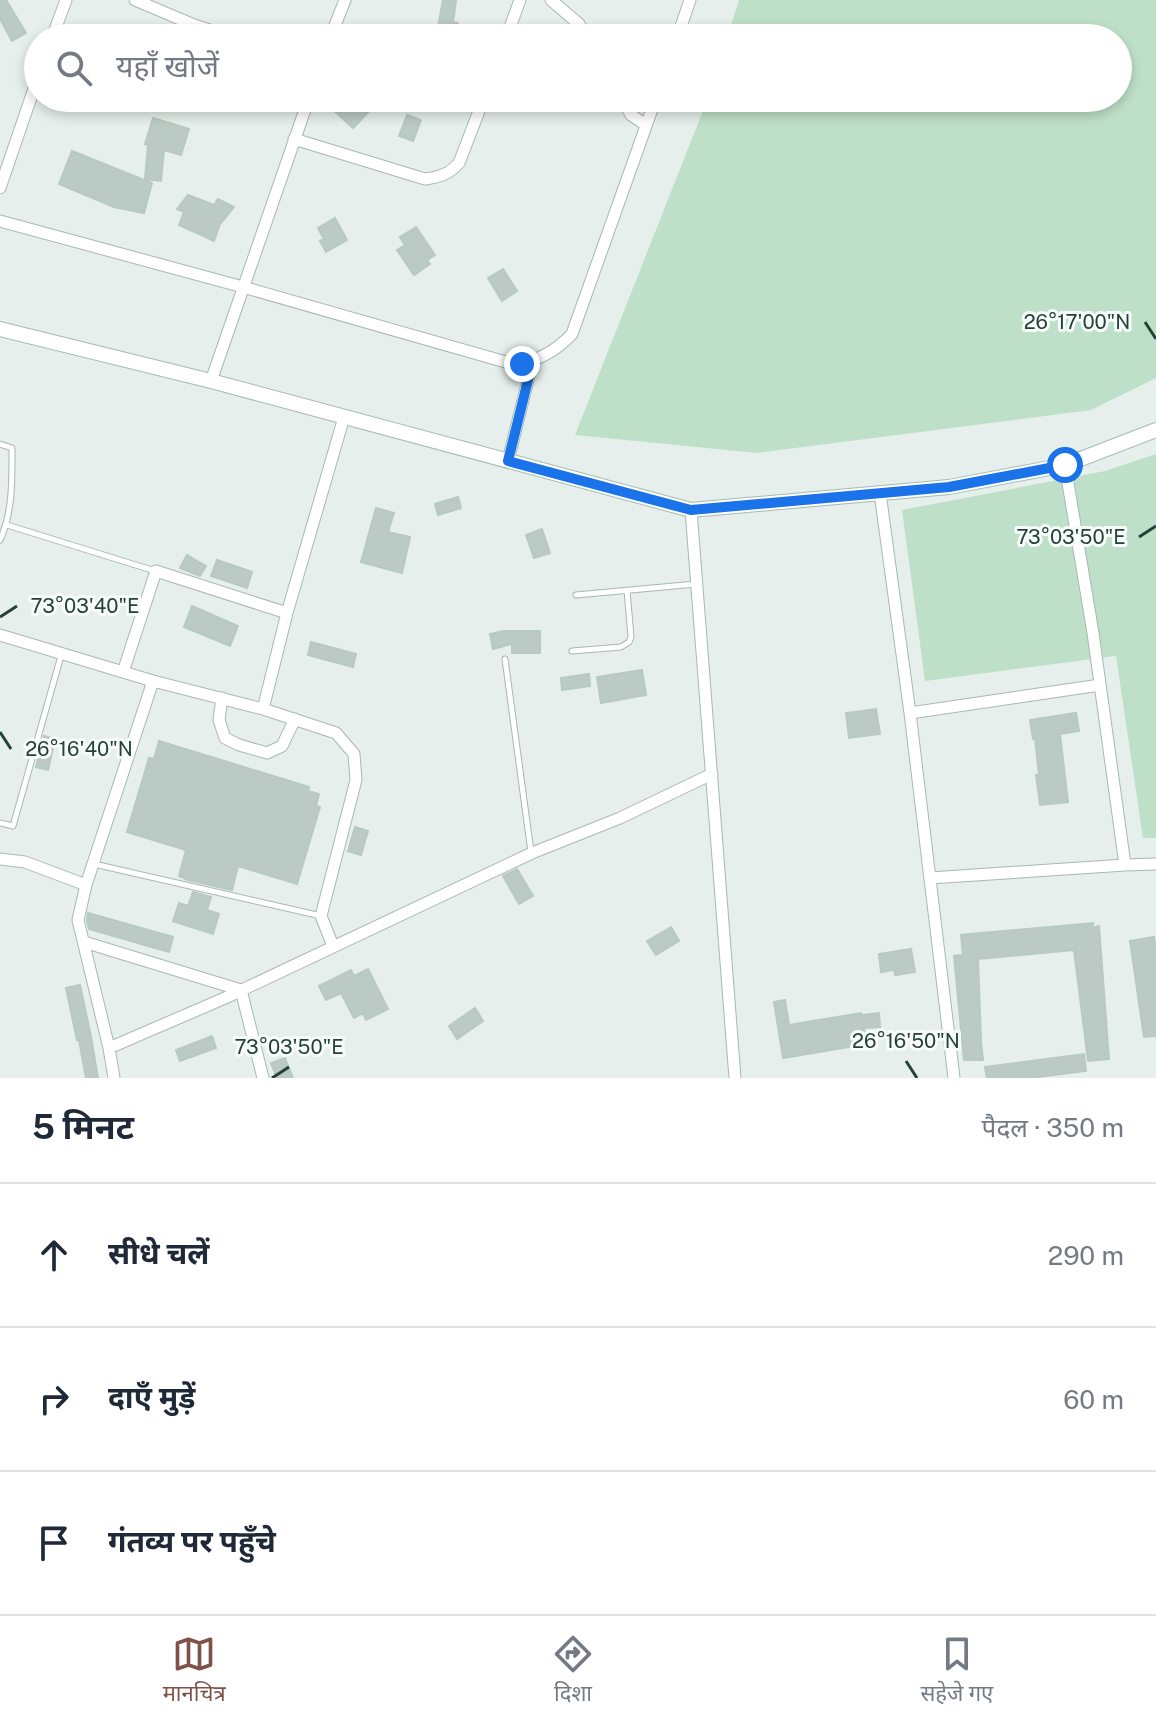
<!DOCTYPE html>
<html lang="hi">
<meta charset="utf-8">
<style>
:root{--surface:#fff;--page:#f6f6f7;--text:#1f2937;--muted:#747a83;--line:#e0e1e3;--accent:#7f5249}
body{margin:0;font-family:"Public Sans","Noto Sans Devanagari",sans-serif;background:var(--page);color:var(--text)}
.stop{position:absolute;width:24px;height:24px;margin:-18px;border:6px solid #1a73e8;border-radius:50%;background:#fff}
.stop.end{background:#1a73e8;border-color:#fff;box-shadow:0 2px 8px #0008}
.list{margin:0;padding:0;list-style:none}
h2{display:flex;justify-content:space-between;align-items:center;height:104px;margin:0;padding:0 32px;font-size:34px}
h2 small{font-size:26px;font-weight:400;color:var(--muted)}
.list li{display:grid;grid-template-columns:52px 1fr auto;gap:24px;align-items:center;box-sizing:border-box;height:144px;padding:0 32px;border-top:2px solid var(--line)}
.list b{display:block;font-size:30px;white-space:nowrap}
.list em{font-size:26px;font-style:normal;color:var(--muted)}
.icon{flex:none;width:44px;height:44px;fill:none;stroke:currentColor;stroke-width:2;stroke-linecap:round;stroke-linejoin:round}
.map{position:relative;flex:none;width:1156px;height:1078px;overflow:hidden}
.search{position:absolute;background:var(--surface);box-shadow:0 4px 12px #0003;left:24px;right:24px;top:24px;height:88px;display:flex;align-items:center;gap:20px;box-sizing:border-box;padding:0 28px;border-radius:44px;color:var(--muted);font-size:30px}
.sheet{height:536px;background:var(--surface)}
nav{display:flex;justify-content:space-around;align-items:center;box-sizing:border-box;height:112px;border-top:2px solid var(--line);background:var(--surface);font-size:22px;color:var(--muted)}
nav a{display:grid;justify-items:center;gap:4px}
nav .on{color:var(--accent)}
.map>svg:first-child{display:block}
.green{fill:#bfe0c8}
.building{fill:#bbcac4;stroke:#b8c9c2;stroke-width:2}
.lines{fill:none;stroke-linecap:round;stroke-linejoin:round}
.lane-casing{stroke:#a8b8b2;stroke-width:7}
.street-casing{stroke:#a8b8b2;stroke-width:13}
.secondary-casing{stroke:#a4bbb3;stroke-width:16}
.lane{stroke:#fff;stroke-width:5}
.street{stroke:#fff;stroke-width:11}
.secondary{stroke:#fff;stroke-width:14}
.route{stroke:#1a73e8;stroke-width:10}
.ticks{fill:none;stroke:#24423a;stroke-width:3}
.ticks-label{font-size:20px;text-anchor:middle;fill:#24423a;stroke:#f7fbf9;stroke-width:6;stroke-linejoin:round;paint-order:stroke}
</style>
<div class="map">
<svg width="1156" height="1078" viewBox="0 0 1156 1078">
<rect width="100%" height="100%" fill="#e6efeb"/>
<path class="green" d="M 739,0 L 1156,0 L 1156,378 L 1091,410 L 757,453 L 575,435 L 708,98 L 1118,98 L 1118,38 L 727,38 Z
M 1156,454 L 1156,838 L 1143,838 L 1116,656 L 925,681 L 902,510 L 1105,471 Z"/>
<path class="building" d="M 0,0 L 6,0 L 26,33 L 12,41 L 0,19 Z
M 443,0 L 456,1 L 453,22 L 458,23 L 455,38 L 436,38 Z
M 342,98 L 368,98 L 375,105 L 353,128 L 332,109 Z
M 407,115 L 421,120 L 413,141 L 399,136 Z
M 153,118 L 189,129 L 181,155 L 164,150 L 161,181 L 145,179 L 148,145 L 145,144 Z
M 72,151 L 152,183 L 144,213 L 114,207 L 59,184 Z
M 188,195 L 214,205 L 218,199 L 234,207 L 220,224 L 214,241 L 179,225 L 184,212 L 177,209 Z
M 335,218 L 347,240 L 326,252 L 320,241 L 324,239 L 318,228 Z
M 416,227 L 435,255 L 427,260 L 430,264 L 414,275 L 397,250 L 405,245 L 400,237 Z
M 503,269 L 517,291 L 502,301 L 488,278 Z
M 458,497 L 461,508 L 438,515 L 435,504 Z
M 376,508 L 394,513 L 388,532 L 410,537 L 402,573 L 361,562 Z
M 542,529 L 550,553 L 534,558 L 526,535 Z
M 187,555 L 206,566 L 200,576 L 180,568 Z
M 217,560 L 252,572 L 247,588 L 211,576 Z
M 192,606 L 238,626 L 230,646 L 184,627 Z
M 504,631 L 540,631 L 540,653 L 512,653 L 512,644 L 493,649 L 490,634 Z
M 311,642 L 356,654 L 353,667 L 308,655 Z
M 642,670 L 646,695 L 601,703 L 597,677 Z
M 589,674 L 590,686 L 562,690 L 561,678 Z
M 876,709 L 880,734 L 849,738 L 846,713 Z
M 1076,713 L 1079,731 L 1060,734 L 1068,802 L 1040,805 L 1036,775 L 1039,775 L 1035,738 L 1033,739 L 1030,720 Z
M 44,736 L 55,739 L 48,770 L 36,767 Z
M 159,741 L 309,787 L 308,791 L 319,794 L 316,806 L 320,807 L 297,884 L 238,866 L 232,890 L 188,880 L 179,876 L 186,850 L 127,832 L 149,758 L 154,759 Z
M 355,827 L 368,831 L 361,855 L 348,851 Z
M 517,869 L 533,896 L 519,904 L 503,876 Z
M 193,892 L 211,897 L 207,910 L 219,914 L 213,934 L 173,921 L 179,903 L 188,906 Z
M 88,913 L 173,937 L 169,952 L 89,929 L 87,920 Z
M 1093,923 L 1093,928 L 1099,926 L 1109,1059 L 1088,1061 L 1074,950 L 978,959 L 981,1042 L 983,1060 L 964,1060 L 954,956 L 963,955 L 961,935 Z
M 671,927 L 679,941 L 656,955 L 647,941 Z
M 1154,937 L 1156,950 L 1156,1036 L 1144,1037 L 1130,941 Z
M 911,949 L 915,972 L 895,975 L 894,970 L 881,972 L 879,954 Z
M 368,969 L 388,1009 L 366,1020 L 363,1013 L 354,1018 L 341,993 L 326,1000 L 319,986 L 351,970 L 354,976 Z
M 80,985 L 91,1037 L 98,1078 L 86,1078 L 79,1040 L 77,1040 L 66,988 Z
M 785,1000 L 789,1025 L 861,1013 L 862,1015 L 879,1013 L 880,1027 L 864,1028 L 867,1044 L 783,1058 L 774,1002 Z
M 475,1008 L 483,1021 L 457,1039 L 449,1026 Z
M 212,1036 L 216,1048 L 180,1061 L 176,1050 Z
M 1084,1054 L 1086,1071 L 1030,1078 L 987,1078 L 985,1067 Z
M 285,1058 L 293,1078 L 277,1078 L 271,1063 Z"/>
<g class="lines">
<g class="lane-casing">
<path id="lane" d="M 0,444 L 12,448 C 12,479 13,512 0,540
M 7,525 L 155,571
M 576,595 L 696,584
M 572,651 L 621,647 L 629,642 L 631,637 L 627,590
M 505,659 L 531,852
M 0,823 L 13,826 L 61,656
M 94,864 L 321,916"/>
</g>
<g class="street-casing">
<path id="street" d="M 135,0 L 194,25 L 234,38
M 551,0 L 579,24 L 587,38
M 52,38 L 66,0
M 330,38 L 345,0
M 506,38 L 520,0
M 677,38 L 690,0
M 621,98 L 631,115 L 646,125
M 294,139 L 425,179 C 440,177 449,174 459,163 L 484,98
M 0,188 L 38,77
M 0,221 L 243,287 L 509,363 C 533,365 556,351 572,334 L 656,98
M 211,381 L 309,98
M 508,461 L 533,360
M 1065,465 L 1093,633 L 1125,865 L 1156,864
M 880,493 L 910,713 L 954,1078
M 691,510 L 735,1078
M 0,635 L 153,681
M 123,672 L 156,571 L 287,613
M 222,698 L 219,720 L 225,738 L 239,745 L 267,753 L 282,746 L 295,719
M 263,709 L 287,613 L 344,417
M 910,713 L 1100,685
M 0,859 L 25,862 L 86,885 L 153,681 L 263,709 L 336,733 L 354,754 L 356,780 L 321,916 L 333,946
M 930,878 L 1125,865
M 86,885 L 78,920 L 109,1048 L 114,1078
M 84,942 L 241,990 L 263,1078
M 109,1048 L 225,998 L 532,853 L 620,818 L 712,774"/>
</g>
<g class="secondary-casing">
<path id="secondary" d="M 0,329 L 211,381 L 691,510 L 949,487 L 1065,465 L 1156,430"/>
</g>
<use href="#lane" class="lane"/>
<use href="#street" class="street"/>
<use href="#secondary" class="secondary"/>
</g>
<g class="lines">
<path class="route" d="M 522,364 L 533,360 L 508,461 L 691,510 L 949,487 L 1065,465"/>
</g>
<path class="ticks" d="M 1145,322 L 1156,339M 1139,537 L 1156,526M 0,617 L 17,606M 0,732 L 11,749M 906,1061 L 917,1078M 272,1078 L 289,1067"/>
<g class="ticks-label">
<text x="1077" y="329">26°17'00"N</text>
<text x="1071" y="544">73°03'50"E</text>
<text x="85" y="613">73°03'40"E</text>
<text x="79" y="756">26°16'40"N</text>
<text x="906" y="1048">26°16'50"N</text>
<text x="289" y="1054">73°03'50"E</text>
</g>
</svg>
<div class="stop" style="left:1065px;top:465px"></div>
<div class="stop end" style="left:522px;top:364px"></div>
<div class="search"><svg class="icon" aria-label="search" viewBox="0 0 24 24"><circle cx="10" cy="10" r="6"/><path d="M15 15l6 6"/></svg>यहाँ खोजें</div>
</div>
<section class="sheet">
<h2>5 मिनट<small>पैदल · 350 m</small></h2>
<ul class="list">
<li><svg class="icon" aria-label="ahead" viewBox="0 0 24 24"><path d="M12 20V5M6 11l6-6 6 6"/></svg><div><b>सीधे चलें</b></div><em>290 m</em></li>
<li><svg class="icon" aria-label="right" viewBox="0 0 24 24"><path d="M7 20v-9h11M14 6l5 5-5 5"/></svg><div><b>दाएँ मुड़ें</b></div><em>60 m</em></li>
<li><svg class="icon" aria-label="arrive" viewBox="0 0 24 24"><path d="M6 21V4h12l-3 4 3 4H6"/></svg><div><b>गंतव्य पर पहुँचे</b></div></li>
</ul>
</section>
<nav>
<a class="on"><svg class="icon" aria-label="map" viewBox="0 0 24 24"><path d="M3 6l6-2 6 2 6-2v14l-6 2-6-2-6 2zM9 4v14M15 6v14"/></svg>मानचित्र</a>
<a><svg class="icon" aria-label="directions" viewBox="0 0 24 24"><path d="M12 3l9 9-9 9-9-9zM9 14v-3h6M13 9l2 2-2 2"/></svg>दिशा</a>
<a><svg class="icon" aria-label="saved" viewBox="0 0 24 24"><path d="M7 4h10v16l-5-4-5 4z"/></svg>सहेजे गए</a>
</nav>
